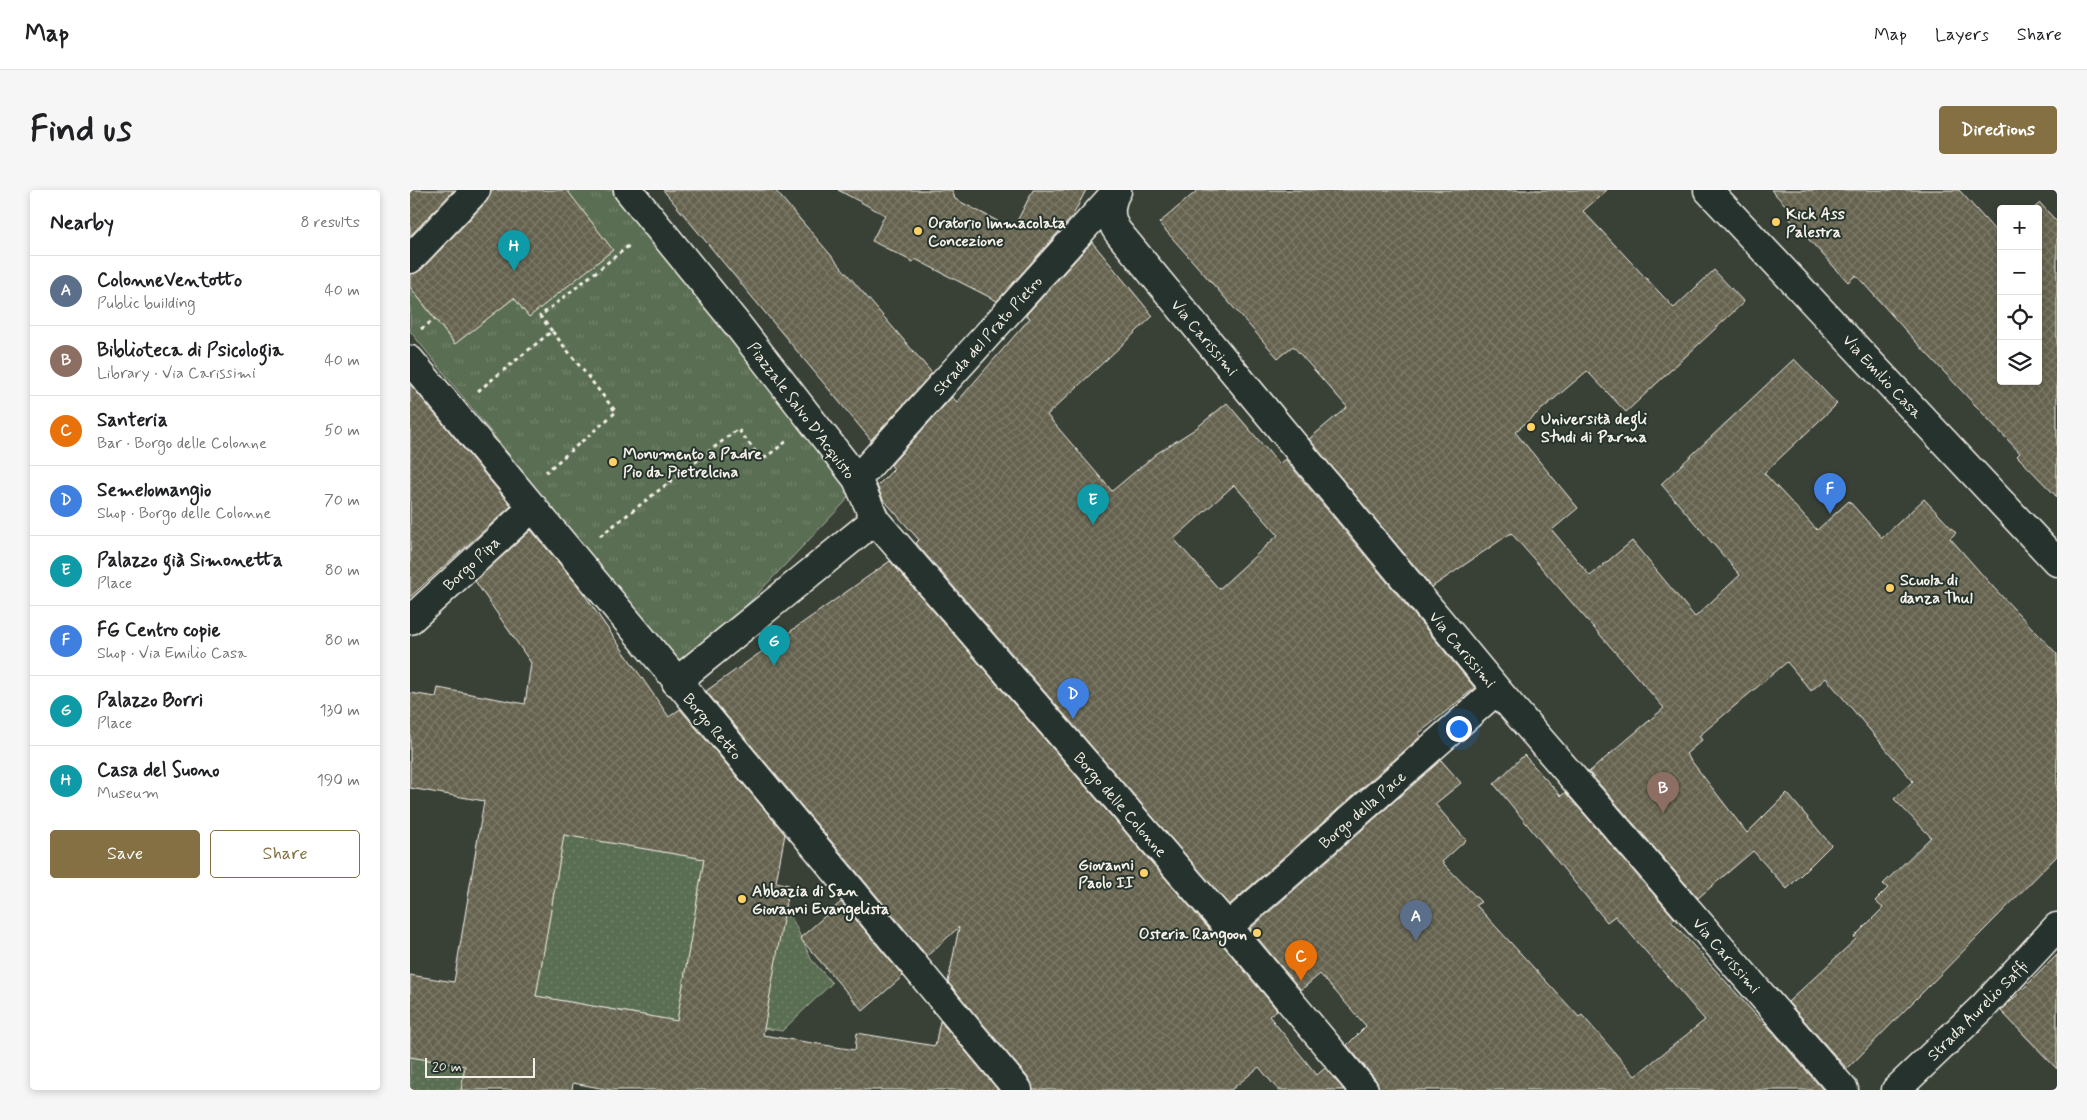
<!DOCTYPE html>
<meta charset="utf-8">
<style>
:root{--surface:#fff;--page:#f6f6f6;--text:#202124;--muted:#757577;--line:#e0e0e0;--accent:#847042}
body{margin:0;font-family:Mynerve,sans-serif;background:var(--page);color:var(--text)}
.controls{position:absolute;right:15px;top:15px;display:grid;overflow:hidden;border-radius:5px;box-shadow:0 2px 8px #0003}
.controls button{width:45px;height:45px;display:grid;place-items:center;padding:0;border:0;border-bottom:1px solid var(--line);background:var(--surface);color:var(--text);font:25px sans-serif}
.scale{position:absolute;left:15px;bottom:12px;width:110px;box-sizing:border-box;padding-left:5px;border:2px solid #f4f1e8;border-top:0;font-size:14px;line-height:18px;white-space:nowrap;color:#f4f1e8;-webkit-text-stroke:4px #26332d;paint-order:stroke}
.you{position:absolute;left:1048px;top:538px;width:18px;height:18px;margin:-12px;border:4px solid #fff;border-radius:50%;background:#1a73e8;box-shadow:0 0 0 8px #1a73e833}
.badge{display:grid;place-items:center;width:32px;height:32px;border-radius:50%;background:var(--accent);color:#fff;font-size:16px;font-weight:700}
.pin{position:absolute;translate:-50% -41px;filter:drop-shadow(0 1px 2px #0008)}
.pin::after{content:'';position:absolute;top:26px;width:18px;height:15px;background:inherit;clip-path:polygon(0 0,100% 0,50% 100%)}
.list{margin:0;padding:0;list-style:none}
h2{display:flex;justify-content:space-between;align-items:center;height:65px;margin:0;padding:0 20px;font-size:21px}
h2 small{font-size:16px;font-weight:400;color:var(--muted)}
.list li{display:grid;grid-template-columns:32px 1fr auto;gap:15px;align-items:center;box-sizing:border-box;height:70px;padding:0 20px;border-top:1px solid var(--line)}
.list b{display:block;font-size:19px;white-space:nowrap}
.list p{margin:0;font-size:16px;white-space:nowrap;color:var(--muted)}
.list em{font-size:16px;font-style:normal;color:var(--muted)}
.actions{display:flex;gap:10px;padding:15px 20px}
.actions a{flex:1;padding:11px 0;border:1px solid var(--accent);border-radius:5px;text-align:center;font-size:18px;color:var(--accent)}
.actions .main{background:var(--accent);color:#fff}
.icon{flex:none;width:28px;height:28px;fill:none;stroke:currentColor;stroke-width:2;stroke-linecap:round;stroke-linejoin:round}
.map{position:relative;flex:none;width:1647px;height:900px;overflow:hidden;border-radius:5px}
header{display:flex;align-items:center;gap:30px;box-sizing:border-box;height:70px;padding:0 25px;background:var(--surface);border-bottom:1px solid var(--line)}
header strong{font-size:24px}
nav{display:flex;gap:28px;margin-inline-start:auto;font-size:18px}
.intro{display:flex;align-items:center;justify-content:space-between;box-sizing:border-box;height:120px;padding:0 30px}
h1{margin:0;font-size:35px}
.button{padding:12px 22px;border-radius:5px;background:var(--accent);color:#fff;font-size:18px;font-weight:700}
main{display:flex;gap:30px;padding:0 30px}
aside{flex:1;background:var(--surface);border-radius:5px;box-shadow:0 2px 8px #0003}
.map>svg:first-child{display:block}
.grass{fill:url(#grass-dots);stroke:#a7b09d}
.park{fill:url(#park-tufts);stroke:#a7b09d}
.building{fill:url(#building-cross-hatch);stroke:#f4f1e8;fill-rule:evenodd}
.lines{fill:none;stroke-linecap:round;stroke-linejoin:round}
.minor-casing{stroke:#f4f1e8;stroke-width:31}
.path{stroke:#f4f1e8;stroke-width:3;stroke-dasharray:4 4;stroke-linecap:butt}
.minor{stroke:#26332d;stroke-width:28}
.poi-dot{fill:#ffd166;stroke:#26332d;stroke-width:2}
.labels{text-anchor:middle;stroke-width:4;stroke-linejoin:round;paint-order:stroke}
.poi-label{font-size:16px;font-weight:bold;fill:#f4f1e8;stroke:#26332d;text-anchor:start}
.street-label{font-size:16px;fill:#f4f1e8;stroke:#26332d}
</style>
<header>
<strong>Map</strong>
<nav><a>Map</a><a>Layers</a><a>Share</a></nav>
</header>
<div class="intro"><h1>Find us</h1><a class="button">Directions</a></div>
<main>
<aside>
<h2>Nearby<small>8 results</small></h2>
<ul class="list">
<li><span class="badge" style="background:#5c6f8a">A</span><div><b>ColonneVentotto</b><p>Public building</p></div><em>40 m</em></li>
<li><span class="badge" style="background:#8d6e63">B</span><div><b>Biblioteca di Psicologia</b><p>Library · Via Carissimi</p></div><em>40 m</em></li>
<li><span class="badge" style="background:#e8710a">C</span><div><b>Santeria</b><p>Bar · Borgo delle Colonne</p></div><em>50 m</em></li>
<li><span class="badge" style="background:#3f7fe0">D</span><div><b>Semelomangio</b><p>Shop · Borgo delle Colonne</p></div><em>70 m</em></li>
<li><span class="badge" style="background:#0f9aa8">E</span><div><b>Palazzo già Simonetta</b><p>Place</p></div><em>80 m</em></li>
<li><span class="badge" style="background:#3f7fe0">F</span><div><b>FG Centro copie</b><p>Shop · Via Emilio Casa</p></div><em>80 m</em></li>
<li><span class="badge" style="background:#0f9aa8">G</span><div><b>Palazzo Borri</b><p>Place</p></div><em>130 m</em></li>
<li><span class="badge" style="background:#0f9aa8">H</span><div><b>Casa del Suono</b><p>Museum</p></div><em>190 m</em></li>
</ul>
<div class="actions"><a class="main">Save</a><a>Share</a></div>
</aside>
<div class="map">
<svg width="1647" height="900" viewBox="0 0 1647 900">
<defs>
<pattern id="grass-dots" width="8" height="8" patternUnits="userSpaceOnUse" patternTransform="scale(1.25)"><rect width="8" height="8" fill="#5a6e52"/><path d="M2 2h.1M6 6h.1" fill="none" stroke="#72836b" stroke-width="1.8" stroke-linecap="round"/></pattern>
<pattern id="park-tufts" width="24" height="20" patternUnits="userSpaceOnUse" patternTransform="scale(1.25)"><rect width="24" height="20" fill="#5a6e52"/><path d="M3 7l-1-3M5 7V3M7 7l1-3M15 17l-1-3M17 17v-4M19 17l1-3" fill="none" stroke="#72836b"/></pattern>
<pattern id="building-cross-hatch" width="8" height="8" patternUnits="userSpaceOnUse" patternTransform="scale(1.25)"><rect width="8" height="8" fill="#65634f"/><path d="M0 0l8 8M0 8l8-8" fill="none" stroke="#7c7a68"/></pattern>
</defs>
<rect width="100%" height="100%" fill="#394137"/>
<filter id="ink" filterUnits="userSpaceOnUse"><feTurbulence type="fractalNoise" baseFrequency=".02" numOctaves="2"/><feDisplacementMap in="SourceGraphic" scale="10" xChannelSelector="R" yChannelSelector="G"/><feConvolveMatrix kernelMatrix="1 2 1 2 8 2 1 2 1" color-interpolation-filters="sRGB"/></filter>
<g filter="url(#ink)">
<path class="grass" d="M 154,645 L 294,669 L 267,831 L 126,806 Z
M 374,723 L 380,724 L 401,769 L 422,793 L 372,841 L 354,838 Z
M 0,867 L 55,876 L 51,900 L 0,900 Z"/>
<path class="park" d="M 157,0 L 202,0 L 437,293 L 440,302 L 435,312 L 287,467 L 270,472 L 260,465 L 0,141 L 0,94 L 64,57 L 5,103 L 44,154 L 104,108 L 119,127 Z"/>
<path class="building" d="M 0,0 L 44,0 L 0,46 Z
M 81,0 L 157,0 L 203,60 L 119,127 L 104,108 L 45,154 L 0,97 L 0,84 L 11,80 L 77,11 Z
M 253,0 L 365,0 L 522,183 L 461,250 Z
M 428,0 L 542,0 L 545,9 L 603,39 L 623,0 L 676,0 L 662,27 L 587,111 L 505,69 L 503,72 L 462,51 L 475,25 Z
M 788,0 L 1197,0 L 1173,21 L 1264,118 L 1304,80 L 1334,112 L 1216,222 L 1177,181 L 1105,242 L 1168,318 L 1142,340 L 1180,386 L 1222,351 L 1285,427 L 1330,385 L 1251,294 L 1384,169 L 1427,214 L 1354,283 L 1407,340 L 1439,311 L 1472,348 L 1514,309 L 1546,343 L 1540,348 L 1584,398 L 1647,464 L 1647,666 L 1437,879 L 1378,812 L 1446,749 L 1444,747 L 1473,718 L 1465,711 L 1478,698 L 1473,694 L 1521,647 L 1484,609 L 1503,591 L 1416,488 L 1401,501 L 1377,472 L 1289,546 L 1292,550 L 1276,564 L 1337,643 L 1377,603 L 1421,655 L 1377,699 L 1343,661 L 1288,708 L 1179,582 L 1254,518 L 1101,343 L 1022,397 L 899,249 L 937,217 L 883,156 L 868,168 L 749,33 Z
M 1361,0 L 1549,0 L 1591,47 L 1591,191 L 1628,191 L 1628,19 L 1623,19 L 1630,13 L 1647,32 L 1647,307 L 1607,266 L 1610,263 L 1506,152 L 1446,85 L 1438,92 L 1377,26 L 1382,22 Z
M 682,52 L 743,126 L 637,225 L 702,301 L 746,264 L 785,239 L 817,213 L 869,274 L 875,269 L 1065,498 L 1008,544 L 1011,546 L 819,715 L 506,353 L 509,350 L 473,309 L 467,296 L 484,279 L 481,275 L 542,207 L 547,212 L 620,128 L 616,125 ZM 824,295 L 868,345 L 809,399 L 764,349 Z
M 0,194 L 101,316 L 0,407 Z
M 121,340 L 169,397 L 259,527 L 270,519 L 375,644 L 366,692 L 379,695 L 353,845 L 445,860 L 447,843 L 525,856 L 530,831 L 588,900 L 201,900 L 163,893 L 162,900 L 51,900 L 55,876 L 0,867 L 0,785 L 44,792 L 74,611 L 0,598 L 0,503 L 26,507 L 28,498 L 115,514 L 121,473 L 65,391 ZM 154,645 L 294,669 L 267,831 L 126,806 Z
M 480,371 L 806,747 L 867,820 L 859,826 L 907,885 L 915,878 L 934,900 L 868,900 L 849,877 L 821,900 L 623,900 L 620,890 L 538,792 L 549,737 L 517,766 L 296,501 Z
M 1114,565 L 1151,606 L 1155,602 L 1265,729 L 1261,731 L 1354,834 L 1355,833 L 1413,900 L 969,900 L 966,890 L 937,855 L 956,836 L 910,784 L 891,800 L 840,739 L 1031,570 L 1051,593 L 1025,614 L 1056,650 L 1032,672 L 1071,712 L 1066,715 L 1169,827 L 1172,825 L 1225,886 L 1295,830 L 1205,726 L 1197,732 L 1084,594 Z
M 431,712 L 493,786 L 453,821 L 390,748 Z
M 1647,765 L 1647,879 L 1591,821 Z"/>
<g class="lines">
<g class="minor-casing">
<path id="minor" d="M 218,0 L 326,133 L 447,289 L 465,330 L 818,737 L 954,900
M 1298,0 L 1647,372
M 706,2 C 699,15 699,30 708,42 L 1087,500 L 1434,900
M 0,69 L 66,0
M 0,170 L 608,900
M 447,289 L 707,1
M 0,430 L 123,317
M 266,492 L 465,330
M 818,737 L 1087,500
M 1486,900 L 1573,817 L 1647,737"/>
</g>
<path class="path" d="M 11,139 L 25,129
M 142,141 L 130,126 L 221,54
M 68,201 L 142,141 L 206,222 L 136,282
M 190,346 L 328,239 L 352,270 L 377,251"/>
<use href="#minor" class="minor"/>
</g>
</g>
<g class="poi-dot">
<circle cx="1366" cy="32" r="5"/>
<circle cx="508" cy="41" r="5"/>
<circle cx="1121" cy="237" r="5"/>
<circle cx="203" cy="272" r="5"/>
<circle cx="1480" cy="398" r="5"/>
<circle cx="734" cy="683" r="5"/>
<circle cx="332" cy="709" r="5"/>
<circle cx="847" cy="743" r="5"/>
</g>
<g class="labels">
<g class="poi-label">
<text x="1376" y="29">Kick Ass<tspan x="1376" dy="18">Palestra</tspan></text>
<text x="518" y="38">Oratorio Immacolata<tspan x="518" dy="18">Concezione</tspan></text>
<text x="1131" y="234">Università degli<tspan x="1131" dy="18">Studi di Parma</tspan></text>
<text x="213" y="269">Monumento a Padre<tspan x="213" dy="18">Pio da Pietrelcina</tspan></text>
<text x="1490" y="395">Scuola di<tspan x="1490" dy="18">danza Thul</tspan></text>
<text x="724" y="680" text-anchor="end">Giovanni<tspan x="724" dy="18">Paolo II</tspan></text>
<text x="342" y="706">Abbazia di San<tspan x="342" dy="18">Giovanni Evangelista</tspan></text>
<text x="837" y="749" text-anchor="end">Osteria Rangoon</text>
</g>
<g class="street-label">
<text transform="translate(577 145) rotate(-48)" y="6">Strada del Prato Pietro</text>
<text transform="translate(795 147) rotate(50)" y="6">Via Carissimi</text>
<text transform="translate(1473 186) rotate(47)" y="6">Via Emilio Casa</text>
<text transform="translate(392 220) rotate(53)" y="6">Piazzale Salvo D'Acquisto</text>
<text transform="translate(61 373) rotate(-43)" y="6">Borgo Pipa</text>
<text transform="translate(1053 459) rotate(50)" y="6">Via Carissimi</text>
<text transform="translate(303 536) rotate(50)" y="6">Borgo Retto</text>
<text transform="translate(711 614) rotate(49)" y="6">Borgo delle Colonne</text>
<text transform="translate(952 619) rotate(-41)" y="6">Borgo della Pace</text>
<text transform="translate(1317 765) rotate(49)" y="6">Via Carissimi</text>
<text transform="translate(1567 820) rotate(-45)" y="6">Strada Aurelio Saffi</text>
</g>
</g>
</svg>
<div class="controls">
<button>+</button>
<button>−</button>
<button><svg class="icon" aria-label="locate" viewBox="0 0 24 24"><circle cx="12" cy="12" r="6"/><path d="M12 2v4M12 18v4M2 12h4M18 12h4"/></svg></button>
<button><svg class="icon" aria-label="layers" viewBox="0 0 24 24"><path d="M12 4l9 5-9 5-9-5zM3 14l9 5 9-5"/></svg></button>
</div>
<div class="scale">20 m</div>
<div class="you"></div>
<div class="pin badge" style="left:1006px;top:751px;background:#5c6f8a">A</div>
<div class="pin badge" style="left:1253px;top:623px;background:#8d6e63">B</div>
<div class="pin badge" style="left:891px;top:791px;background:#e8710a">C</div>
<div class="pin badge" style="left:663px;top:529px;background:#3f7fe0">D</div>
<div class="pin badge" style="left:683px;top:335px;background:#0f9aa8">E</div>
<div class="pin badge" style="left:1420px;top:324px;background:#3f7fe0">F</div>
<div class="pin badge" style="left:364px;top:476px;background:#0f9aa8">G</div>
<div class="pin badge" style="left:104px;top:81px;background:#0f9aa8">H</div>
</div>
</main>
